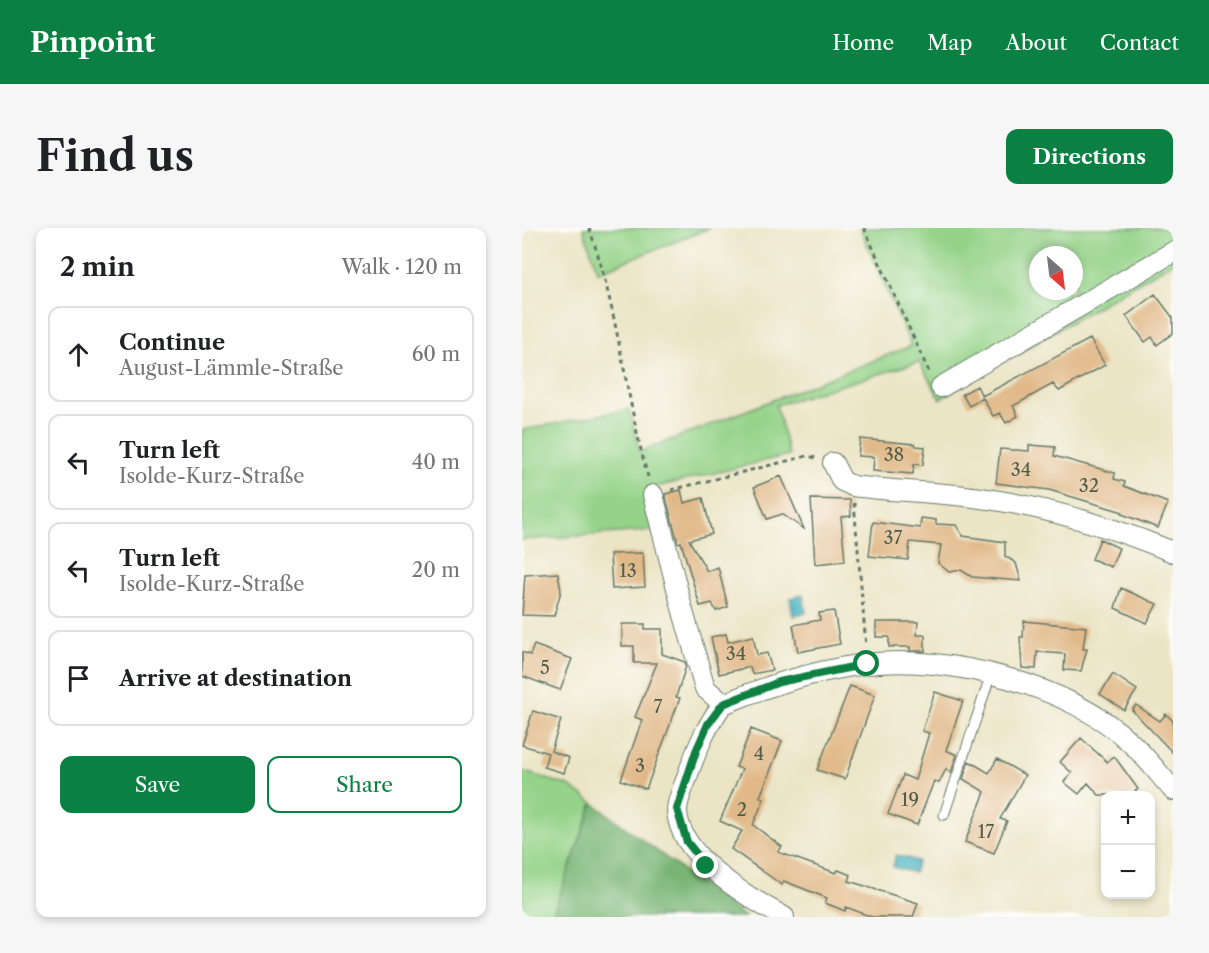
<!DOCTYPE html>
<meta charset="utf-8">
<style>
:root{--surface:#fff;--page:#f6f6f6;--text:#202124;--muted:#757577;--line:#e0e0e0;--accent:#0b8043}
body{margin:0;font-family:"Libre Caslon Text",serif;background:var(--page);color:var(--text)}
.controls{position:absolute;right:18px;bottom:18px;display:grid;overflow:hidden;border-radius:12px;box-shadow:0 3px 9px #0003}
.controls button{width:54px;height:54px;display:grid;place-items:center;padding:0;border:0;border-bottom:2px solid var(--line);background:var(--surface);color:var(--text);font:30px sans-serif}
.compass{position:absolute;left:507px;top:18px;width:54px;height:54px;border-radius:50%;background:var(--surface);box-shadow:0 3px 9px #0003;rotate:152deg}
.stop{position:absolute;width:18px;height:18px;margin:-14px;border:4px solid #0b8043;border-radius:50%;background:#fff}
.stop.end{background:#0b8043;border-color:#fff;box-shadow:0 2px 6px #0008}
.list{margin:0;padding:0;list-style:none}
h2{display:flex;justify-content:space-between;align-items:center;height:78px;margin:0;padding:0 24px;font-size:26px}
h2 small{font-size:20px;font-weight:400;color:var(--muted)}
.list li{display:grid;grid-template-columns:39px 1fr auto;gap:18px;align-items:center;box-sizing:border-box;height:96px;margin:0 12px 12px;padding:0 12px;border:2px solid var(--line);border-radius:12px}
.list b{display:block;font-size:22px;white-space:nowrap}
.list p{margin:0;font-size:20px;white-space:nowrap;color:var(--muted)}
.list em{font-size:20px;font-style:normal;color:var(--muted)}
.actions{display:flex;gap:12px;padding:18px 24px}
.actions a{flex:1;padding:14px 0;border:2px solid var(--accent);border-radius:12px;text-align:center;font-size:21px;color:var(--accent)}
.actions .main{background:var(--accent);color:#fff}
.icon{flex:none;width:33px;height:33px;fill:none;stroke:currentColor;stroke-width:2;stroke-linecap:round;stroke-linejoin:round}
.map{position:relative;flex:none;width:651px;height:689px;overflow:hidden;border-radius:12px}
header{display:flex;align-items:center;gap:36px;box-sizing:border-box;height:84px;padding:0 30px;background:var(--accent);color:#fff}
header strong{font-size:28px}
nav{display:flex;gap:33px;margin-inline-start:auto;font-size:21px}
.intro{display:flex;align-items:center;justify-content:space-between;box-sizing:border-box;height:144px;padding:0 36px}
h1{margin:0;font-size:42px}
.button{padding:15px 27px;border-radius:12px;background:var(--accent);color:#fff;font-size:21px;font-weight:700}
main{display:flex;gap:36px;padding:0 36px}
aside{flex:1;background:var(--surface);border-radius:12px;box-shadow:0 3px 9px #0003}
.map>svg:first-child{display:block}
.green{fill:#95d389;stroke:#5a885e;stroke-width:1.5;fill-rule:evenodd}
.forest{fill:#78b575;stroke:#4c7954;stroke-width:1.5}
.water{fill:#43b0c0;stroke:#31767a;stroke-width:1.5}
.building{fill:#e1b989}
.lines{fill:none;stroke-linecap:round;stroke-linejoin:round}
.lane-casing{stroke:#667867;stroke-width:11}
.street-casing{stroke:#667867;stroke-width:22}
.path{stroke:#667867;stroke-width:3;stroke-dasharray:4.5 4.5;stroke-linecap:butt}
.lane{stroke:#fff;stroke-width:9}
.street{stroke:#fff;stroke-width:20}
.route{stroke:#0b8043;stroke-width:8}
.labels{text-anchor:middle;stroke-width:4.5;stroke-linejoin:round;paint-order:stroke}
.number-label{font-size:18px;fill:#505c49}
</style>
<header>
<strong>Pinpoint</strong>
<nav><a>Home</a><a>Map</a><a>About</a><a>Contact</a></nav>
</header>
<div class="intro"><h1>Find us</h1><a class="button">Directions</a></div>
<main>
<aside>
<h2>2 min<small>Walk · 120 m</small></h2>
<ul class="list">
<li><svg class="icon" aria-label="ahead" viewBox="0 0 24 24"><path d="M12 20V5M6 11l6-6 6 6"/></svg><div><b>Continue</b><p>August-Lämmle-Straße</p></div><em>60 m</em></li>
<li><svg class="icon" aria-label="left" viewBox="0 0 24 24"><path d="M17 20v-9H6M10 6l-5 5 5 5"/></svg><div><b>Turn left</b><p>Isolde-Kurz-Straße</p></div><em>40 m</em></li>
<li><svg class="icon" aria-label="left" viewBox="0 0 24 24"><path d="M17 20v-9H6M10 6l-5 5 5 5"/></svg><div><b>Turn left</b><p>Isolde-Kurz-Straße</p></div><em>20 m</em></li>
<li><svg class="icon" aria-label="arrive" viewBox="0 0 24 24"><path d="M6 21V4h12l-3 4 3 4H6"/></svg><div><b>Arrive at destination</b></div></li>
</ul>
<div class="actions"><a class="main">Save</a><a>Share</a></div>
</aside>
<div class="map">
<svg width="651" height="689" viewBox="0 0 651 689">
<rect width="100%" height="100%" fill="#fdfcf7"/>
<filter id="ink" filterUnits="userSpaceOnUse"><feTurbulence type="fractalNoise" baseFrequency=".0167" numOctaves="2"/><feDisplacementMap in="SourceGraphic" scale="12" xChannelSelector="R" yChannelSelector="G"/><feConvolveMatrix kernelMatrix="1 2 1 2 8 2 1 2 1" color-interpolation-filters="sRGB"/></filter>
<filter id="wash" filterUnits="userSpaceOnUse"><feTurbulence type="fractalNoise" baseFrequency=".008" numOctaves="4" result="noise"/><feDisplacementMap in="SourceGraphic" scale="24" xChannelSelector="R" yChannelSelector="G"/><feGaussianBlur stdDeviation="1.35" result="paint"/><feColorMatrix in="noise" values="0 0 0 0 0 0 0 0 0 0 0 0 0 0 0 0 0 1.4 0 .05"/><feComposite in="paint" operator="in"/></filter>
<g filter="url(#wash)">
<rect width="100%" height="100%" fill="#ebe5c6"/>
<path class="green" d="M 61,0 L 188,0 L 76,44 Z
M 338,0 L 651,0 L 651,34 L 418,171 L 397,134 L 254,177 L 267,227 L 126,261 L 136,302 L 0,312 L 0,202 L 107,181 L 118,224 L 389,118 ZM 516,27 L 552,27 L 552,63 L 516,63 Z
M 0,543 L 47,558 L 71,575 L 30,689 L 0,689 Z"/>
<path class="forest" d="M 71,575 L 223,689 L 30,689 Z"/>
<path class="water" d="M 281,367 L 284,385 L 271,388 L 268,370 Z
M 374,627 L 396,633 L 392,645 L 371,639 Z"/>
<g id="blocks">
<path class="building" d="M 633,66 L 651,90 L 651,105 L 635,117 L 630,109 L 623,114 L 604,88 Z
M 568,111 L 583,137 L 537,163 L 531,156 L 491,178 L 496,188 L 484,195 L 478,185 L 471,188 L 461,170 L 447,178 L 440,166 L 455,158 L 460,168 Z
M 338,211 L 393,216 L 394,218 L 403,219 L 401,237 L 392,236 L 391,246 L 351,243 L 352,229 L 336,228 Z
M 507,217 L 533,219 L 532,228 L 593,245 L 592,251 L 603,254 L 602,258 L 646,275 L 636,300 L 600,286 L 601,284 L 527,262 L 474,255 L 478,221 L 507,223 Z
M 259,248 L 282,301 L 260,286 L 245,291 L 232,259 Z
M 159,262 L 162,275 L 181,270 L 190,306 L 167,312 L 185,343 L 196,339 L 206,379 L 194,383 L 190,375 L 178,378 L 159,314 L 156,315 L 143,266 Z
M 289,271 L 328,272 L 329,288 L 319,289 L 323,333 L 293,336 Z
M 399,290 L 414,292 L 414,296 L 434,297 L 441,308 L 483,314 L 483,328 L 494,335 L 499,353 L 450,349 L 439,342 L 427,344 L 416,335 L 419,317 L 388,314 L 386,332 L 347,328 L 351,294 L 398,300 Z
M 578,311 L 597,320 L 589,339 L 570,331 Z
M 121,325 L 123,359 L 90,361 L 88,326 Z
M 36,345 L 39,363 L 32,388 L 0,387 L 3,347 Z
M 599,360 L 635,376 L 625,395 L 593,380 Z
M 312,383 L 318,416 L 276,424 L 271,397 L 298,392 L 297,385 Z
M 502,393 L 564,399 L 561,421 L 565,421 L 559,443 L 542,442 L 543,426 L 515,424 L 514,441 L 500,440 L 498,409 L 501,409 Z
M 354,394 L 396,394 L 395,407 L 403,407 L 403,423 L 388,423 L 388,419 L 367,419 L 367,409 L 354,409 Z
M 100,396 L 123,396 L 123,401 L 140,401 L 140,426 L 163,434 L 164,438 L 154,469 L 158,470 L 124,561 L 99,552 L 120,492 L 113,489 L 135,435 L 112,435 L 112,418 L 100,418 Z
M 204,406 L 206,414 L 231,408 L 235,427 L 245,425 L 250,442 L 230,446 L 228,439 L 197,446 L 189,409 Z
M 12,417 L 50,431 L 38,462 L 0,448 L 0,424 L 8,427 Z
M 591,446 L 615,462 L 602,482 L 578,466 Z
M 328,458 L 353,467 L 323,551 L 295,542 Z
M 413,464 L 441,473 L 424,522 L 435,527 L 429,545 L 424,541 L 417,555 L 412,553 L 395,597 L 366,586 L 381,547 L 393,552 L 407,505 L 400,503 Z
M 614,477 L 638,493 L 644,486 L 651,493 L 651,525 L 610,482 Z
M 11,483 L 39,492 L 29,523 L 47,530 L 42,545 L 22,539 L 26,525 L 0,517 Z
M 229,501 L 260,513 L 238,569 L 242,571 L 231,597 L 260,619 L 256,624 L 314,645 L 316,642 L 329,647 L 327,653 L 396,675 L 391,689 L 350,689 L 324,679 L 323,683 L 303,675 L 305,670 L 262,653 L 260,657 L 209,621 L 220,603 L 198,593 L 220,541 L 214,539 Z
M 559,510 L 585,534 L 592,528 L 616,561 L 608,567 L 577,567 L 566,555 L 557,566 L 542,554 L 550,545 L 538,534 Z
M 475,531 L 503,547 L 478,591 L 485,593 L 472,625 L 443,614 L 463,564 L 441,551 L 447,533 L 467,545 Z"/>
</g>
</g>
<g filter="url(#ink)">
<use href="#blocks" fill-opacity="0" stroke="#667867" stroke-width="1.5"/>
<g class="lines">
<g class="lane-casing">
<path id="lane" d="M 422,587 L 469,446"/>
</g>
<g class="street-casing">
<path id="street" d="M 419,159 L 651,24
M 311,235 L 320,253 L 331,258 C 377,264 425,264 472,272 C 534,282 593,300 651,324
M 131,267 L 160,380 L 183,460 L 201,476
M 201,476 C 247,457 294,442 345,436 C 426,426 549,457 609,515 C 624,529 637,546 651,562
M 201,476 C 184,498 175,521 166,546 C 163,557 155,571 155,582 C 156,628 225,669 262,689"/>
</g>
<path class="path" d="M 67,0 C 96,81 103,167 126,249
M 342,0 L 407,144
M 149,262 L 285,228 L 294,230
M 332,275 L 344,418"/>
<use href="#lane" class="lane"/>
<use href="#street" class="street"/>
</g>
</g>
<g class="lines" filter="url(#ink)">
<path class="route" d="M 184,638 L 165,614 L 155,581 L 174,523 L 186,496 L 201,476 L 257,454 L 345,436"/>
</g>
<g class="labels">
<g class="number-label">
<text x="372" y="233">38</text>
<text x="499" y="248">34</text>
<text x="567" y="264">32</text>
<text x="371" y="316">37</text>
<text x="106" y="349">13</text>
<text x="214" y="432">34</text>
<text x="23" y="446">5</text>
<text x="136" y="485">7</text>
<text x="237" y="532">4</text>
<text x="118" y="544">3</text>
<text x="388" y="578">19</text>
<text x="220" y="588">2</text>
<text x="464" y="610">17</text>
</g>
</g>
</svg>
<div class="controls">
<button>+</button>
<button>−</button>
</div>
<svg class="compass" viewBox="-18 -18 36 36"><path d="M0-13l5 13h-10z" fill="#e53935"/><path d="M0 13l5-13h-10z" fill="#757577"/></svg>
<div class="stop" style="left:345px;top:436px"></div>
<div class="stop end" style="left:184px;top:638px"></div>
</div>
</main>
